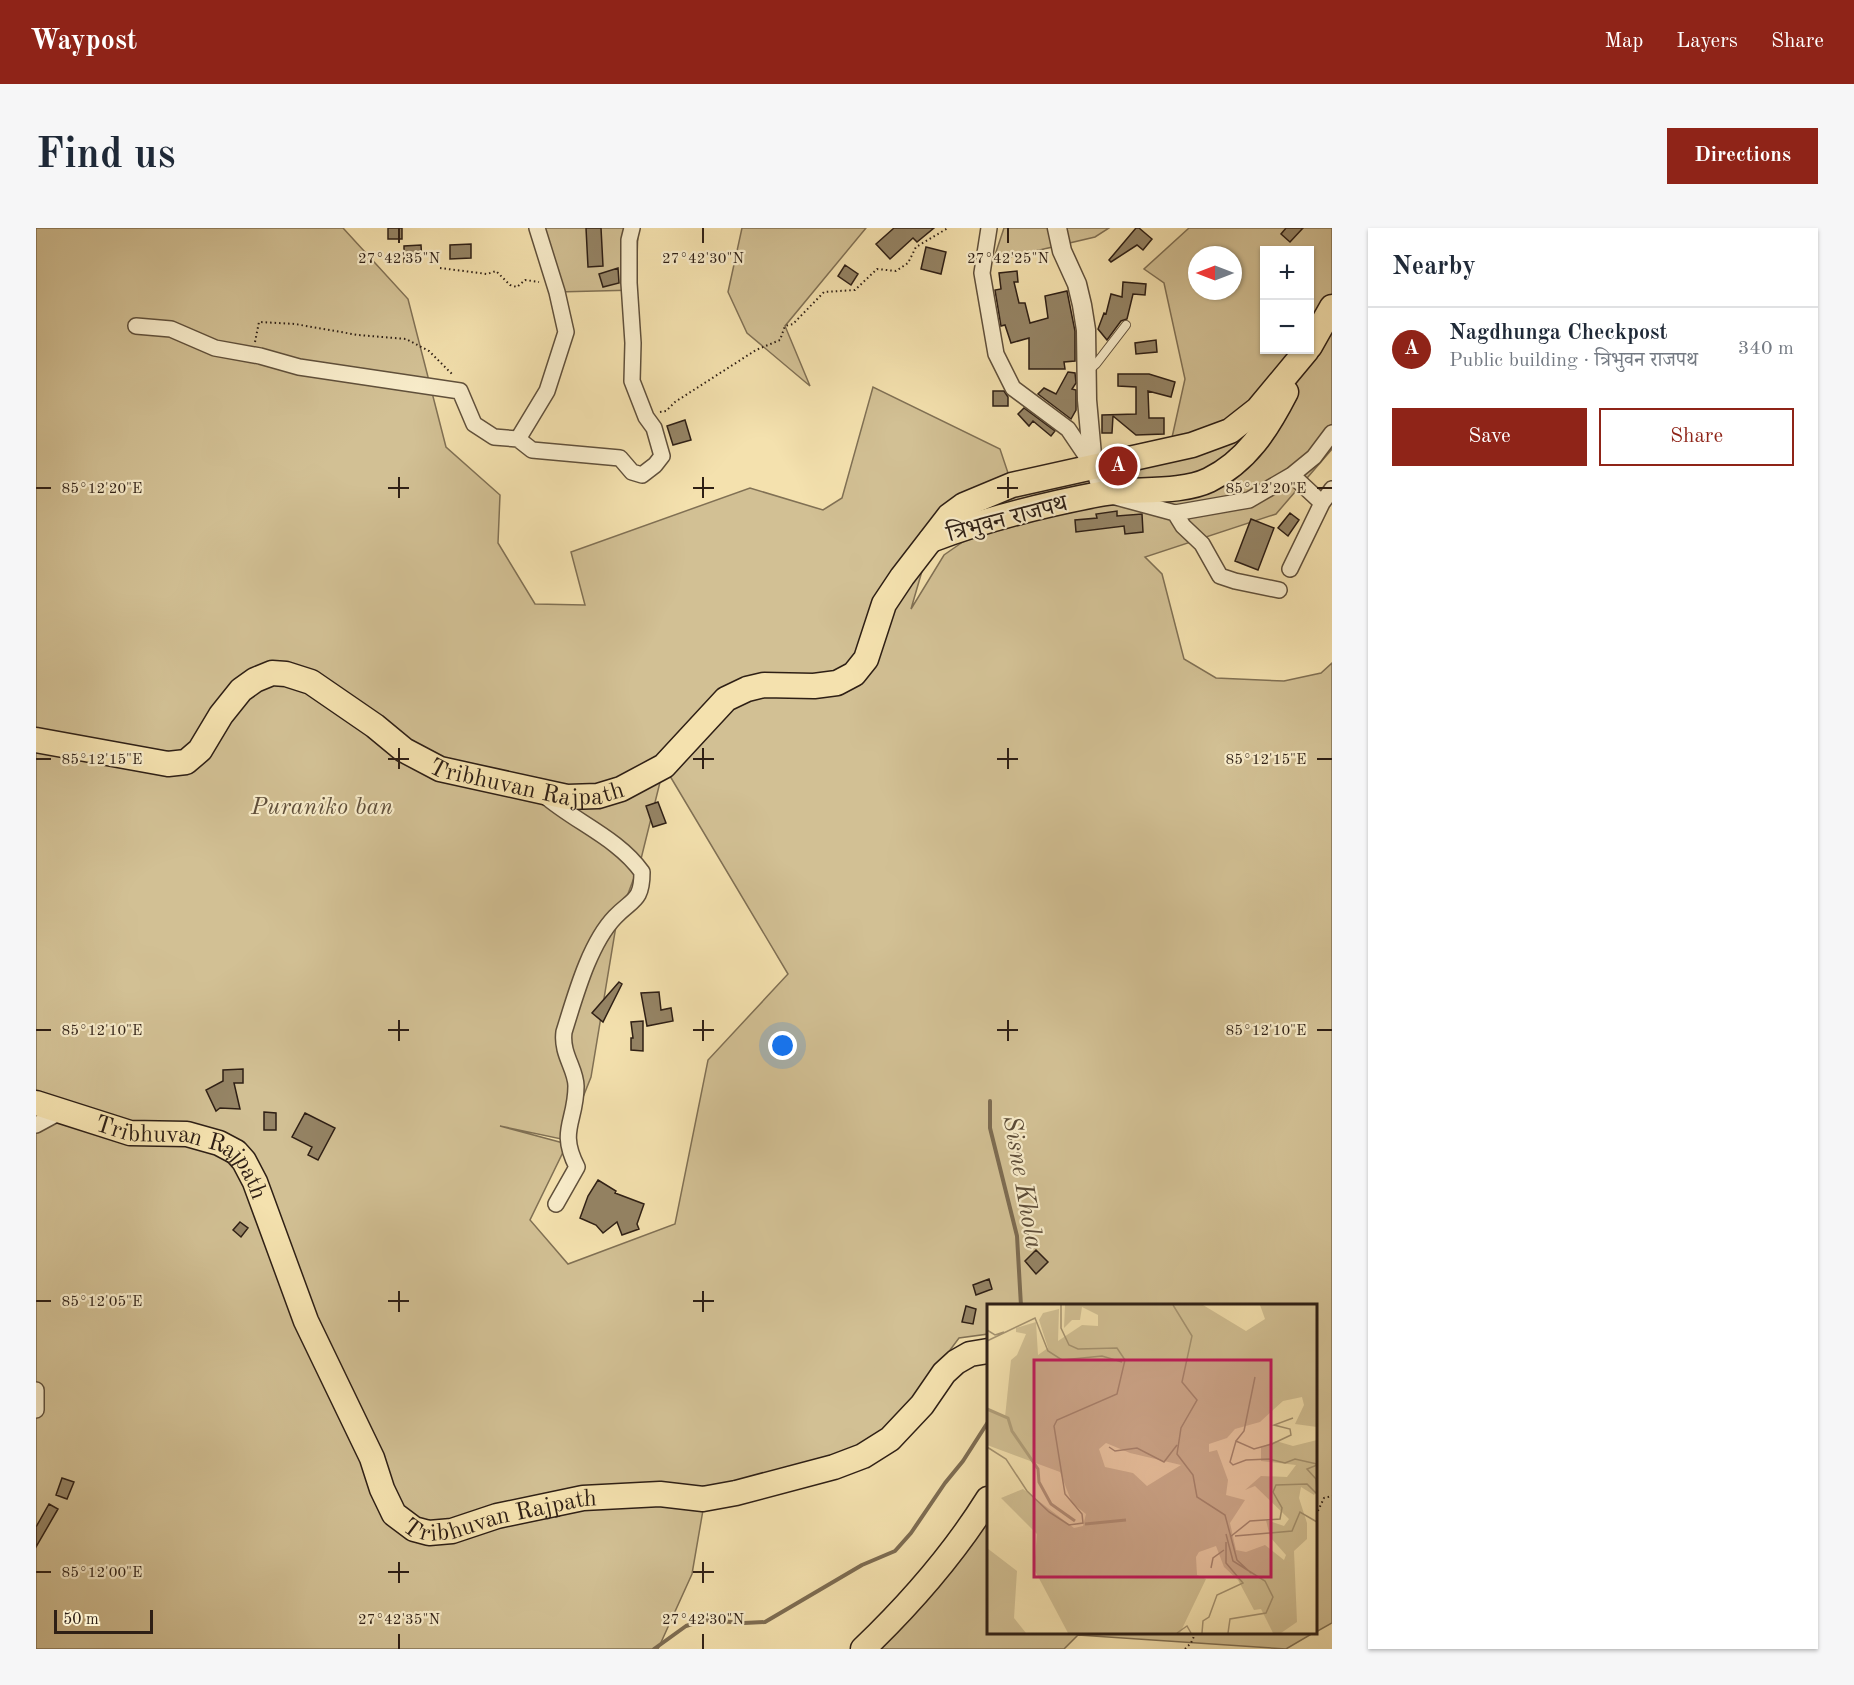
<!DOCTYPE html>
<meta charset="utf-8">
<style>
:root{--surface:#fff;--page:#f6f6f7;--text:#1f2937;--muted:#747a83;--line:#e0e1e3;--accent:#8f2418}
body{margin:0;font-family:"Old Standard TT","Noto Serif Devanagari",serif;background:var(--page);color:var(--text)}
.controls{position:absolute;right:18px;top:18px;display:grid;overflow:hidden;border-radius:0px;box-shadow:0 2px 4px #0004}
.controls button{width:54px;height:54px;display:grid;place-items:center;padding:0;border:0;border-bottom:2px solid var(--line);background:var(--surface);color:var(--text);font:30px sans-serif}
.compass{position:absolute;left:1152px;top:18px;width:54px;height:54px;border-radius:50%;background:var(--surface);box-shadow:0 2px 4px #0004;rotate:270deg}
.scale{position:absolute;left:18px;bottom:15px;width:99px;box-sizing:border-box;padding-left:6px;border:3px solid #2e1f15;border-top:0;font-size:16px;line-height:21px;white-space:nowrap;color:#2e1f15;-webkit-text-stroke:4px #f8ecca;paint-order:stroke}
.you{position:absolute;left:747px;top:818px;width:21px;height:21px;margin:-15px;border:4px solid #fff;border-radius:50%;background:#1a73e8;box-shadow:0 0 0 9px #1a73e833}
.badge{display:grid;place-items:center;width:39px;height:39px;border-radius:50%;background:var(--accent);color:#fff;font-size:20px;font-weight:700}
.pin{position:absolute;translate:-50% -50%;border:3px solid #fff;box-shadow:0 2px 6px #0006}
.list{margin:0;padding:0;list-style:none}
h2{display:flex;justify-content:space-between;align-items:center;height:78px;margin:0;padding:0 24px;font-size:26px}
h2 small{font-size:20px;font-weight:400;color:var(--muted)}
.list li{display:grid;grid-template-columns:39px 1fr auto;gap:18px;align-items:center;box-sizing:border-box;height:84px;padding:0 24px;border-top:2px solid var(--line)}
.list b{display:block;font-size:22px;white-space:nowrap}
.list p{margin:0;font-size:20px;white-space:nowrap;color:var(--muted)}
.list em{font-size:20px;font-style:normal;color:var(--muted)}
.actions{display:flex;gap:12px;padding:18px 24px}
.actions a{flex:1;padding:14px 0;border:2px solid var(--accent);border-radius:0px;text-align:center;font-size:21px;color:var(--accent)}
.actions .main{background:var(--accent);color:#fff}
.map{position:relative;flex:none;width:1296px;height:1421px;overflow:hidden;border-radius:0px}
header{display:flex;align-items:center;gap:36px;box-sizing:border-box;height:84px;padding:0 30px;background:var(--accent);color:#fff}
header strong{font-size:28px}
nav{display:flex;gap:33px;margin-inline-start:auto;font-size:21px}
.intro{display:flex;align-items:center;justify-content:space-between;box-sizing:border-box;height:144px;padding:0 36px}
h1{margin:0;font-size:42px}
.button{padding:15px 27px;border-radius:0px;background:var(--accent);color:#fff;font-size:21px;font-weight:700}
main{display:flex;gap:36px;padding:0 36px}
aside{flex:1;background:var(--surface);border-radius:0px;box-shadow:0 2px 4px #0004}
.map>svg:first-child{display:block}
.green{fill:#d2c094;stroke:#807054;stroke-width:1.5;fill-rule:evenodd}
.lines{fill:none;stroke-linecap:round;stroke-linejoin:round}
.stream{stroke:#7d6c52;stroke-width:4}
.building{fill:#958465;stroke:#2e1f15;stroke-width:1.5}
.service-casing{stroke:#60503b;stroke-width:10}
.minor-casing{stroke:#60503b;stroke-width:18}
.tertiary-casing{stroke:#60503b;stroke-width:21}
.trunk-casing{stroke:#2e1f15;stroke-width:27}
.path{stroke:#2e1f15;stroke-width:2;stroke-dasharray:1.5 3;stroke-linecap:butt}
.service{stroke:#f8ecca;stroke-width:8}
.minor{stroke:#f8ecca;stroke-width:15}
.tertiary{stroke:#f8ecca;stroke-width:18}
.trunk{stroke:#f4e1ae;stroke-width:24}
.ticks{fill:none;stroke:#2e1f15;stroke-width:2}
.labels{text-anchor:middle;stroke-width:4.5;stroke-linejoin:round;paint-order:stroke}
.street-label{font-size:24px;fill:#2e1f15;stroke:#f8ecca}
.park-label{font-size:24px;font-style:italic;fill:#5f4f3b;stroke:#f8ecca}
.water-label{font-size:26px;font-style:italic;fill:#5c4c38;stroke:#f8ecca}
.inset-river{fill:none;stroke:#b19f7a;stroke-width:3}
.inset-road{fill:none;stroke:#a59371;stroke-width:1.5}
.view{fill:#c2185b;fill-opacity:0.15;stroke:#c2185b;stroke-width:3}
.inset-edge{fill:none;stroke:#2e1f15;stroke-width:3}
.ticks-label{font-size:15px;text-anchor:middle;fill:#2e1f15;stroke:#f8ecca;stroke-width:4.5;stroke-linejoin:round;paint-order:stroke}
</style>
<header>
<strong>Waypost</strong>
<nav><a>Map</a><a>Layers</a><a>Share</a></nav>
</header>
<div class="intro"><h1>Find us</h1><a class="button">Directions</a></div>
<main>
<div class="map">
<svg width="1296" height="1421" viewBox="0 0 1296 1421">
<rect width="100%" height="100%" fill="#f4e1ae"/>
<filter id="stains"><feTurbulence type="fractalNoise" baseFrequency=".00333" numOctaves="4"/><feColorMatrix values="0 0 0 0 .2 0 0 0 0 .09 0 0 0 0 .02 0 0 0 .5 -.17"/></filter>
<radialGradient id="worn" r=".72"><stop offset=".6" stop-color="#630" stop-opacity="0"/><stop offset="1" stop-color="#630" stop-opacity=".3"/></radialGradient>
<path class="green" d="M 0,0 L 307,0 L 372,71 L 410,219 L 464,267 L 462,315 L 499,376 L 549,377 L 535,324 L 714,260 L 787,282 L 806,270 L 837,159 L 964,221 L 973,248 L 1135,214 L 1149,151 L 1128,55 L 1108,41 L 1153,0 L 1296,0 L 1296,221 L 1240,286 L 1109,329 L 1126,346 L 1148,431 L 1180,450 L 1248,453 L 1285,445 L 1296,435 L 1296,1395 L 1280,1404 L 1280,1078 L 952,1078 L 952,1106 L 923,1110 L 882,1165 L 853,1197 L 831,1217 L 667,1282 L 656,1346 L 622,1421 L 0,1421 ZM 1228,22 L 1274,22 L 1274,122 L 1228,122 ZM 1161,27 L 1197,27 L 1197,63 L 1161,63 ZM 931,311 L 908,327 L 875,381 L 895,312 ZM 628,538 L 752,746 L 672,832 L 639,996 L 532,1036 L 494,992 L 531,916 L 464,898 L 530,912 L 555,849 L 580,698 L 605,631 Z
M 501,0 L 602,0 L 600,62 L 521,64 Z
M 706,0 L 830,0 L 749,98 L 774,158 L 711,105 L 692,64 Z
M 968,0 L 1073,0 L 1059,9 L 957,33 Z
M 952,1291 L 952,1404 L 1279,1404 L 1250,1421 L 1042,1407 L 1028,1421 L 840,1421 Z"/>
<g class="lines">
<path class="stream" d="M 954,873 L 954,900 L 981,1008 L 985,1078
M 618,1421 L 650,1398 L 669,1392 L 708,1395 L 729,1394 L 826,1337 L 859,1323 L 875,1305 L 909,1255 L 927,1233 L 952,1194"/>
</g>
<path class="building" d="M 352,0 L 366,0 L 366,11 L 352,11 Z
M 550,0 L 565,0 L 567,38 L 552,39 Z
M 858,0 L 898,0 L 881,14 L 877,10 L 854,31 L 840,16 Z
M 1100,0 L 1103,0 L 1116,11 L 1107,22 L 1101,17 L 1075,34 L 1073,32 Z
M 1250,0 L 1267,0 L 1254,14 L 1245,6 Z
M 435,16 L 435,30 L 414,31 L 414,17 Z
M 385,17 L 386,33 L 368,34 L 368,18 Z
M 890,19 L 910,24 L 905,46 L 885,41 Z
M 809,37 L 822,46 L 815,57 L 802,48 Z
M 582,40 L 583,55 L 567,59 L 563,46 Z
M 981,43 L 982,54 L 978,54 L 983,75 L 989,75 L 994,95 L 1012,90 L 1009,68 L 1031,63 L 1039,103 L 1039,133 L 1028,134 L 1029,141 L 993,141 L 993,110 L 975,115 L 969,97 L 965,98 L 959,62 L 965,61 L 963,45 Z
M 1087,54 L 1110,56 L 1109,67 L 1097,66 L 1091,91 L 1085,93 L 1071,112 L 1062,101 L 1068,85 L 1070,86 L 1075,66 L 1086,69 Z
M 1120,112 L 1121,124 L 1100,126 L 1099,115 Z
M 1032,144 L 1039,145 L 1040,155 L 1036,161 L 1040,162 L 1040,182 L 1035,191 L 1002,166 L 1008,160 L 1020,166 Z
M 1082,146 L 1113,146 L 1139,154 L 1135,169 L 1112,163 L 1113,190 L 1128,190 L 1128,206 L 1100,207 L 1077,188 L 1076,205 L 1066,205 L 1066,187 L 1100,186 L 1100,159 L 1082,158 Z
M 957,163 L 968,163 L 972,169 L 972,178 L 957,178 Z
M 988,180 L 1019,203 L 1015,208 L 997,193 L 993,198 L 982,186 Z
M 649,192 L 655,212 L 637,217 L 631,198 Z
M 1081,283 L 1081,288 L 1106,286 L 1107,304 L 1089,306 L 1088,298 L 1040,304 L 1039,292 L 1061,290 L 1060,286 Z
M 1254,285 L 1263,292 L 1252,308 L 1242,300 Z
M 1215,291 L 1238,300 L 1222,342 L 1199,333 Z
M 622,574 L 630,595 L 617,599 L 610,578 Z
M 583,754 L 586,756 L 567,794 L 556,785 Z
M 623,764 L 625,782 L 635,780 L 637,793 L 611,798 L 605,765 Z
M 607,793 L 607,823 L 595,822 L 595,810 L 597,810 L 595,794 Z
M 207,841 L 207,855 L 198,855 L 204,881 L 184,880 L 180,883 L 170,862 L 187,853 L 187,842 Z
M 228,884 L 240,885 L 240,902 L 228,902 Z
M 269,885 L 299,900 L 282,932 L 272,927 L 276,919 L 256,909 Z
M 562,952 L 580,963 L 579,965 L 608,976 L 601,996 L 603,1001 L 586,1007 L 581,994 L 567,1005 L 560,997 L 544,990 L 552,968 Z
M 204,994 L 212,1000 L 205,1009 L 197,1002 Z
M 1000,1022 L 1012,1034 L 1000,1046 L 989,1033 Z
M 953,1051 L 956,1061 L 940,1067 L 937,1057 Z
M 930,1078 L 940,1081 L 937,1096 L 926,1094 Z
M 26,1250 L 38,1254 L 31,1271 L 20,1267 Z
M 13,1276 L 22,1281 L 0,1319 L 0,1299 Z"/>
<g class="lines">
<g class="service-casing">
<path id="service" d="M 1052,143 L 1060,136 L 1090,97"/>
</g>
<g class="minor-casing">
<path id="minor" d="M 501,0 L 521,64 L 530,104 L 511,163 L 482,211 L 496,222 L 584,230 L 596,244 L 606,247 L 619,237 L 626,228 L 618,200 L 610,189 L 596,153 L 597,115 L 593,55 L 593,12 L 596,0
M 953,0 L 946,45 L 960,126 L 977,160 L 1032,201 L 1057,238 L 1065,265 L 1139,285 L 1213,272 L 1256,247 L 1278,229 L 1296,205
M 100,98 L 135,101 L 179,120 L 224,128 L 263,139 L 424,163 L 438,196 L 458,209 L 482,211
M 1256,247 L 1286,275 L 1296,261
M 1139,285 L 1147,298 L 1166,316 L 1184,348 L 1199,353 L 1243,362
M 1254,341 L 1286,275
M 508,567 C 539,594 582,610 606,644 C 606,674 596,671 579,689 C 553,716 539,769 528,804 C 525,826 540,841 540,858 C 540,894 522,902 541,939 L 520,976
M 0,897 L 24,884
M 0,1162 L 0,1182"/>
</g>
<g class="tertiary-casing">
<path id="tertiary" d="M 1021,0 L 1026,23 L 1041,56 L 1046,77 L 1050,102 L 1051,172 L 1057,238"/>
</g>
<g class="trunk-casing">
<g id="trunk">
<path d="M 1274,118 L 1296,79"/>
<path d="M 895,312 C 950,291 1006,277 1064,266 C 1096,260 1144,266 1173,252 C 1211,233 1231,201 1250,164"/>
<path id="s1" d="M 0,512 L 132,536 L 150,534 L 164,522 L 185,487 L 205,462 L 219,452 L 236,445 L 250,446 L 275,454 L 339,498 L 368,522 L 404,541 L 531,569 L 562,568 L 585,561 L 628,538 L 690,471 L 711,461 L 728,457 L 778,458 L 801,455 L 818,446 L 830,431 L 848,376 L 866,349 L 913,288 L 928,277 L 976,257 L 1156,217 L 1194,203 L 1222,181 L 1271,122"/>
<path id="s2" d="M 0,875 L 94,905 L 151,906 L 183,915 L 200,924 L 208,933 L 219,954 L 270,1093 L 336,1230 L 346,1261 L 358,1286 L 378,1301 L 393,1305 L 416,1303 L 461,1288 L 547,1270 L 624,1266 L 667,1271 L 700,1265 L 798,1239 L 827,1228 L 854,1211 L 886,1177 L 908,1145 L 920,1134 L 934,1126 L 952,1123"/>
<path d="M 827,1421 C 875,1375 917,1327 952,1271"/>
</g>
</g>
<path class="path" d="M 404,40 L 451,46 L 460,43 L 474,57 L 481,59 L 489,52 L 503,54
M 219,114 L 223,94 L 259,96 L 322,107 L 370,111 L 393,123 L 417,147
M 624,184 L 630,183 L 639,174 L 720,122 L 744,112 L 749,98 L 757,96 L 788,64 L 819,62 L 841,41 L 860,43 L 872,35 L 880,19 L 912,0
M 1280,1287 L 1288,1270 L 1296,1268
M 1149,1421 L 1155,1415 L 1160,1404"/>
<use href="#service" class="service"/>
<use href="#minor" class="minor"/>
<use href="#tertiary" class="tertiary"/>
<use href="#trunk" class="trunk"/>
</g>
<path class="ticks" d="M 363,0 L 363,15M 667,0 L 667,15M 972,0 L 972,15M 363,249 L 363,270M 667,249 L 667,270M 972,249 L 972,270M 0,260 L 15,260M 352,260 L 373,260M 657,260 L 678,260M 961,260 L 982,260M 1281,260 L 1296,260M 363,520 L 363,541M 667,520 L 667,541M 972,520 L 972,541M 0,531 L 15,531M 352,531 L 373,531M 657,531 L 678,531M 961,531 L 982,531M 1281,531 L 1296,531M 363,792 L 363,813M 667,792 L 667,813M 972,792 L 972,813M 0,802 L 15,802M 352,802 L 373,802M 657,802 L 678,802M 961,802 L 982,802M 1281,802 L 1296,802M 363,1063 L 363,1084M 667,1063 L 667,1084M 0,1073 L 15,1073M 352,1073 L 373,1073M 657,1073 L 678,1073M 363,1334 L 363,1355M 667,1334 L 667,1355M 0,1344 L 15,1344M 352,1344 L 373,1344M 657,1344 L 678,1344M 363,1406 L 363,1421M 667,1406 L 667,1421"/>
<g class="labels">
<g class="street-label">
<text transform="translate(971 290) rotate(-15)" y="8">त्रिभुवन राजपथ</text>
<text dy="8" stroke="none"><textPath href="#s1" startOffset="564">Tribhuvan Rajpath</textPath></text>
<text dy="8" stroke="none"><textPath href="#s2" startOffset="162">Tribhuvan Rajpath</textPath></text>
<text dy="8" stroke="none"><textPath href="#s2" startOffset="718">Tribhuvan Rajpath</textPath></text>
</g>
<g class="park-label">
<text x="286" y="586">Puraniko ban</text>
</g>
<g class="water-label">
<text transform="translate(988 954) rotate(80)" y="9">Sisne Khola</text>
</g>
</g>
<g transform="translate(951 1076)">
<rect width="330" height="330" fill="#f4e1ae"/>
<path d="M 78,1 L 216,1 L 259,27 L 278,15 L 273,1 L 330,1 L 330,123 L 308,120 L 317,101 L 315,93 L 296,97 L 273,118 L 248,125 L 240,134 L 222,140 L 222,148 L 230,146 L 241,176 L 239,191 L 258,196 L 243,219 L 249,246 L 259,248 L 278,241 L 297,256 L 299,251 L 283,233 L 279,216 L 297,222 L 302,215 L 268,182 L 258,186 L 274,172 L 300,173 L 309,161 L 274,157 L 274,143 L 289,137 L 306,142 L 330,136 L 330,187 L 327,191 L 314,183 L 312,194 L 320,219 L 320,235 L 307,247 L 310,318 L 294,329 L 286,329 L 274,305 L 267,306 L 251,276 L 237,263 L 229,242 L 212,248 L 209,253 L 210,271 L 219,275 L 193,329 L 81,329 L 47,265 L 50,230 L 14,194 L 36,185 L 87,224 L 96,222 L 99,210 L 85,199 L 73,168 L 0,141 L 0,105 L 18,113 L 24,56 L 30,51 L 39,30 L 29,28 L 29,24 L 49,18 L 51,51 L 61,44 L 52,16 L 56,9 L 72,5 L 71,37 L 95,21 L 111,22 L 111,11 L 95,3 L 93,16 L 85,16 L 77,24 ZM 119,139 L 143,149 L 194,161 L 160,182 L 146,169 L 118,163 L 112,145 ZM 0,244 L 30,267 L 27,314 L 39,329 L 0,329 Z" fill="#d2c094" fill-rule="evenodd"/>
<path class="inset-river" d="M 0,105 L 21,114 L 25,127 L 51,165 L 52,178 L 64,200 L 88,217M 98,220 L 139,216"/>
<path class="inset-road" d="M 186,1 L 205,32 L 195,78 L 210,96 L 194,124 L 190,150 L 206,171 L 210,193 L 238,211 L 250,256 L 264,269M 0,26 L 8,31 L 17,28M 0,37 L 48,14 L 61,47 L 75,56 L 115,52 L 135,58M 306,114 L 287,121 L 303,125 L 304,131 L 285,140 L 267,145 L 249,137 L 243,158 L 246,161 L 259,156 L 282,155 L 298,159 L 308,155 L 330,160M 249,137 L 257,127 L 268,73M 0,143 L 19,155 L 40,187 L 62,208 L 82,221 L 96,219 L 95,210 L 78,190 L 67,122 L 70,116 L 130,90 L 138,56 L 130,44 L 91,45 L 82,41 L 74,24 L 74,1M 122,143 L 128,147 L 150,144 L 177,158 L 190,141M 330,187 L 329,175 L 320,165 L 330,161M 239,230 L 246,257 L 278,277 L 286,293 L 279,309 L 243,315 L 241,329M 248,232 L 305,227 L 313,208 L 330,218M 243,233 L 263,217 L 293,215 L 295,204 L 286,188 L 289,181 L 320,180 L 330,190M 224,264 L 226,254 L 237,246M 190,329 L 200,322 L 204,329M 215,329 L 216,317 L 222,313 L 230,291 L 256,279 L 239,259 L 239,238"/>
<path class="view" d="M 47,56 L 284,56 L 284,273 L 47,273 Z"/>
<rect width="330" height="330" class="inset-edge"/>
</g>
<g class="ticks-label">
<text x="363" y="35">27°42'35"N</text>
<text x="667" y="35">27°42'30"N</text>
<text x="972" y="35">27°42'25"N</text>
<text x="1230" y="265">85°12'20"E</text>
<text x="66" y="265">85°12'20"E</text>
<text x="1230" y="536">85°12'15"E</text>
<text x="66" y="536">85°12'15"E</text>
<text x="1230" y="807">85°12'10"E</text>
<text x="66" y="807">85°12'10"E</text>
<text x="66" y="1078">85°12'05"E</text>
<text x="66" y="1349">85°12'00"E</text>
<text x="363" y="1396">27°42'35"N</text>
<text x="667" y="1396">27°42'30"N</text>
</g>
<rect width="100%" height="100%" filter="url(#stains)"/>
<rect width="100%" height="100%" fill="url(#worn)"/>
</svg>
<div class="controls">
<button>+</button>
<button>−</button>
</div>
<svg class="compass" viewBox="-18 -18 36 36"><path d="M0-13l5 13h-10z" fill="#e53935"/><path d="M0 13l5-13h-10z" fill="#747a83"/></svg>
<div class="scale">50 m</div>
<div class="you"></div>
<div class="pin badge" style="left:1082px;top:238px">A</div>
</div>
<aside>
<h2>Nearby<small></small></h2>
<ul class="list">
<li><span class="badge">A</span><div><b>Nagdhunga Checkpost</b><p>Public building · त्रिभुवन राजपथ</p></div><em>340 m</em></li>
</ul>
<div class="actions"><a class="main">Save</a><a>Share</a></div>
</aside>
</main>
